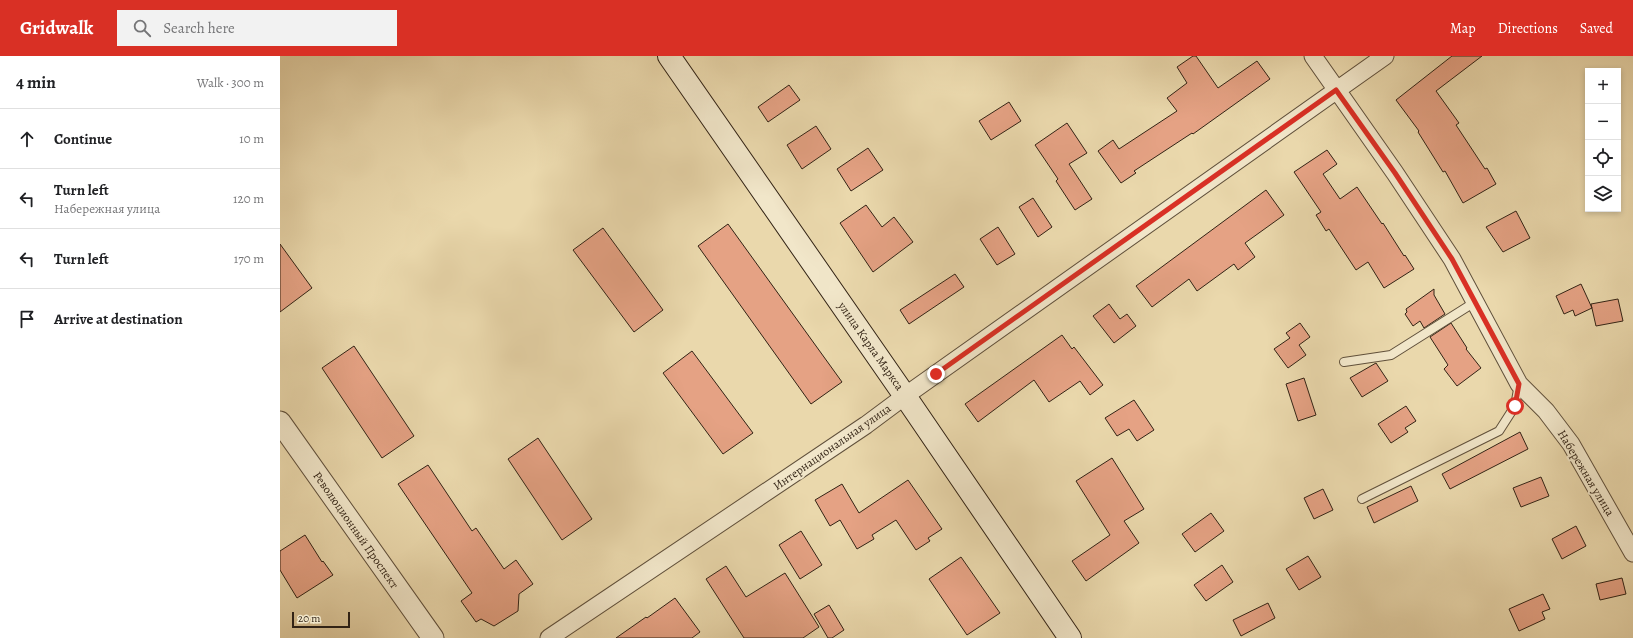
<!DOCTYPE html>
<meta charset="utf-8">
<style>
:root{--surface:#fff;--page:#f2f2f2;--text:#202124;--muted:#757577;--line:#e0e0e0;--accent:#d93025}
body{margin:0;font-family:Alegreya,serif;background:var(--page);color:var(--text)}
.controls{position:absolute;right:12px;top:12px;display:grid;overflow:hidden;border-radius:0px;box-shadow:0 2px 6px #0003}
.controls button{width:36px;height:36px;display:grid;place-items:center;padding:0;border:0;border-bottom:1px solid var(--line);background:var(--surface);color:var(--text);font:20px sans-serif}
.scale{position:absolute;left:12px;bottom:10px;width:58px;box-sizing:border-box;padding-left:4px;border:2px solid #322315;border-top:0;font-size:11px;line-height:14px;white-space:nowrap;color:#322315;-webkit-text-stroke:3px #f1e6c9;paint-order:stroke}
.stop{position:absolute;width:12px;height:12px;margin:-9px;border:3px solid #d93025;border-radius:50%;background:#fff}
.stop.end{background:#d93025;border-color:#fff;box-shadow:0 1px 4px #0008}
.list{margin:0;padding:0;list-style:none}
h2{display:flex;justify-content:space-between;align-items:center;height:52px;margin:0;padding:0 16px;font-size:17px}
h2 small{font-size:13px;font-weight:400;color:var(--muted)}
.list li{display:grid;grid-template-columns:26px 1fr auto;gap:12px;align-items:center;box-sizing:border-box;height:60px;padding:0 16px;border-top:1px solid var(--line)}
.list b{display:block;font-size:15px;white-space:nowrap}
.list p{margin:0;font-size:13px;white-space:nowrap;color:var(--muted)}
.list em{font-size:13px;font-style:normal;color:var(--muted)}
.icon{flex:none;width:22px;height:22px;fill:none;stroke:currentColor;stroke-width:2;stroke-linecap:round;stroke-linejoin:round}
.map{position:relative;flex:none;width:1353px;height:582px;overflow:hidden}
header{display:flex;align-items:center;gap:24px;box-sizing:border-box;height:56px;padding:0 20px;background:var(--accent);color:#fff}
header strong{font-size:19px}
nav{display:flex;gap:22px;margin-inline-start:auto;font-size:14px}
.search{width:280px;height:36px;background:var(--page);display:flex;align-items:center;gap:10px;box-sizing:border-box;padding:0 14px;border-radius:0px;color:var(--muted);font-size:15px}
main{display:flex}
aside{flex:1;background:var(--surface)}
.map>svg:first-child{display:block}
.building{fill:#e5a284;stroke:#322315}
.lines{fill:none;stroke-linecap:round;stroke-linejoin:round}
.service-casing{stroke:#60503b;stroke-width:10}
.minor-casing{stroke:#60503b;stroke-width:19}
.tertiary-casing{stroke:#60503b;stroke-width:23}
.secondary-casing{stroke:#322315;stroke-width:24}
.service{stroke:#f1e6c9;stroke-width:8}
.minor{stroke:#f1e6c9;stroke-width:17}
.tertiary{stroke:#f1e6c9;stroke-width:21}
.secondary{stroke:#f1e6c9;stroke-width:22}
.route{stroke:#d93025;stroke-width:5}
.labels{text-anchor:middle;stroke-width:4;stroke-linejoin:round;paint-order:stroke}
.street-label{font-size:12px;fill:#322315;stroke:#f1e6c9}
</style>
<header>
<strong>Gridwalk</strong>
<div class="search"><svg class="icon" aria-label="search" viewBox="0 0 24 24"><circle cx="10" cy="10" r="6"/><path d="M15 15l6 6"/></svg>Search here</div>
<nav><a>Map</a><a>Directions</a><a>Saved</a></nav>
</header>
<main>
<aside>
<h2>4 min<small>Walk · 300 m</small></h2>
<ul class="list">
<li><svg class="icon" aria-label="ahead" viewBox="0 0 24 24"><path d="M12 20V5M6 11l6-6 6 6"/></svg><div><b>Continue</b></div><em>10 m</em></li>
<li><svg class="icon" aria-label="left" viewBox="0 0 24 24"><path d="M17 20v-9H6M10 6l-5 5 5 5"/></svg><div><b>Turn left</b><p>Набережная улица</p></div><em>120 m</em></li>
<li><svg class="icon" aria-label="left" viewBox="0 0 24 24"><path d="M17 20v-9H6M10 6l-5 5 5 5"/></svg><div><b>Turn left</b></div><em>170 m</em></li>
<li><svg class="icon" aria-label="arrive" viewBox="0 0 24 24"><path d="M6 21V4h12l-3 4 3 4H6"/></svg><div><b>Arrive at destination</b></div></li>
</ul>
</aside>
<div class="map">
<svg width="1353" height="582" viewBox="0 0 1353 582">
<rect width="100%" height="100%" fill="#ead8ac"/>
<filter id="stains"><feTurbulence type="fractalNoise" baseFrequency=".005" numOctaves="4"/><feColorMatrix values="0 0 0 0 .2 0 0 0 0 .09 0 0 0 0 .02 0 0 0 .5 -.17"/></filter>
<radialGradient id="worn" r=".72"><stop offset=".6" stop-color="#630" stop-opacity="0"/><stop offset="1" stop-color="#630" stop-opacity=".3"/></radialGradient>
<path class="building" d="M 913,0 L 916,0 L 938,32 L 977,5 L 990,23 L 913,78 L 912,77 L 854,115 L 856,117 L 841,127 L 818,95 L 833,84 L 839,93 L 897,55 L 887,42 L 907,27 L 897,11 Z
M 1172,0 L 1202,0 L 1156,35 L 1179,67 L 1176,69 L 1205,113 L 1207,112 L 1216,128 L 1183,147 L 1165,115 L 1163,116 L 1138,76 L 1139,75 L 1116,44 Z
M 509,29 L 520,44 L 488,66 L 478,51 Z
M 729,46 L 741,65 L 711,84 L 699,65 Z
M 787,67 L 807,97 L 789,108 L 812,143 L 795,154 L 776,125 L 778,123 L 755,89 Z
M 536,70 L 551,93 L 522,113 L 507,89 Z
M 588,92 L 603,114 L 571,135 L 557,113 Z
M 1047,94 L 1057,108 L 1043,118 L 1060,143 L 1077,131 L 1102,168 L 1103,167 L 1124,200 L 1125,199 L 1134,213 L 1104,232 L 1088,206 L 1076,214 L 1049,173 L 1046,175 L 1036,159 L 1041,156 L 1014,116 Z
M 986,134 L 1004,159 L 965,187 L 975,201 L 958,214 L 954,208 L 917,235 L 909,223 L 872,251 L 856,230 Z
M 753,142 L 772,171 L 758,181 L 739,151 Z
M 586,149 L 602,171 L 614,161 L 633,186 L 593,216 L 560,167 Z
M 1236,155 L 1250,182 L 1223,196 L 1206,171 Z
M 448,168 L 562,326 L 531,348 L 418,190 Z
M 718,171 L 735,198 L 717,209 L 700,183 Z
M 323,172 L 383,254 L 354,276 L 293,194 Z
M 0,188 L 32,232 L 0,256 Z
M 675,218 L 684,231 L 629,268 L 620,254 Z
M 1301,228 L 1312,252 L 1295,260 L 1293,254 L 1284,258 L 1276,240 Z
M 1154,233 L 1154,239 L 1165,258 L 1144,272 L 1140,265 L 1133,270 L 1125,258 L 1127,256 L 1126,253 Z
M 1338,243 L 1343,265 L 1316,270 L 1311,248 Z
M 829,248 L 840,263 L 847,258 L 856,270 L 834,287 L 813,260 Z
M 1020,267 L 1030,281 L 1019,289 L 1026,299 L 1008,312 L 994,293 L 1010,282 L 1006,277 Z
M 1171,267 L 1187,292 L 1186,293 L 1201,312 L 1177,330 L 1164,313 L 1168,309 L 1150,281 Z
M 782,279 L 792,293 L 794,291 L 823,329 L 810,339 L 800,325 L 769,346 L 754,324 L 698,366 L 685,348 Z
M 74,290 L 134,380 L 102,402 L 42,312 Z
M 412,295 L 473,377 L 443,398 L 383,317 Z
M 1096,307 L 1108,325 L 1082,341 L 1070,322 Z
M 1024,322 L 1036,359 L 1018,365 L 1006,328 Z
M 854,344 L 874,374 L 857,385 L 849,373 L 837,380 L 825,362 Z
M 1126,350 L 1136,365 L 1125,372 L 1128,376 L 1111,387 L 1098,368 Z
M 1240,376 L 1248,393 L 1170,433 L 1162,418 Z
M 258,382 L 312,463 L 282,484 L 228,403 Z
M 832,402 L 864,453 L 844,465 L 859,487 L 806,525 L 792,505 L 830,479 L 796,425 Z
M 148,409 L 192,475 L 196,472 L 224,513 L 236,504 L 253,528 L 239,538 L 238,555 L 214,570 L 201,563 L 196,566 L 181,545 L 192,537 L 118,428 Z
M 1261,421 L 1269,440 L 1241,451 L 1233,432 Z
M 628,424 L 662,473 L 648,482 L 650,485 L 636,494 L 616,464 L 592,479 L 594,483 L 577,493 L 560,464 L 550,470 L 535,444 L 562,428 L 579,457 Z
M 1131,430 L 1138,445 L 1094,467 L 1087,451 Z
M 1043,433 L 1053,454 L 1034,463 L 1024,442 Z
M 931,457 L 944,475 L 915,496 L 902,478 Z
M 1296,470 L 1306,490 L 1282,503 L 1272,483 Z
M 521,475 L 542,509 L 520,523 L 499,489 Z
M 25,479 L 42,506 L 43,505 L 53,519 L 17,542 L 0,514 L 0,495 Z
M 1028,500 L 1041,521 L 1019,534 L 1006,513 Z
M 681,501 L 720,557 L 687,579 L 649,523 Z
M 942,509 L 953,526 L 926,545 L 914,529 Z
M 446,510 L 466,541 L 505,517 L 539,571 L 523,582 L 464,582 L 426,523 Z
M 1342,522 L 1346,538 L 1320,544 L 1316,528 Z
M 1263,538 L 1270,553 L 1262,556 L 1265,563 L 1239,575 L 1229,553 Z
M 395,542 L 420,576 L 412,582 L 336,582 L 366,561 L 367,562 Z
M 988,547 L 995,562 L 961,580 L 953,564 Z
M 549,549 L 564,574 L 552,582 L 548,582 L 534,558 Z"/>
<g class="lines">
<g class="service-casing">
<path id="service" d="M 1064,306 L 1111,299 L 1195,246
M 1082,443 L 1219,375 L 1235,350 L 1239,328"/>
</g>
<g class="minor-casing">
<path id="minor" d="M 1033,0 L 1115,117 L 1172,203 L 1239,328 L 1266,355 L 1291,388 L 1353,497
M 269,582 L 586,369 L 625,340 L 1105,0"/>
</g>
<g class="tertiary-casing">
<path id="tertiary" d="M 0,366 L 153,582"/>
</g>
<g class="secondary-casing">
<path id="secondary" d="M 389,0 L 625,340 L 790,582"/>
</g>
<use href="#service" class="service"/>
<use href="#minor" class="minor"/>
<use href="#tertiary" class="tertiary"/>
<use href="#secondary" class="secondary"/>
</g>
<g class="lines">
<path class="route" d="M 656,318 L 1056,34 L 1115,117 L 1172,203 L 1239,328 L 1235,350"/>
</g>
<g class="labels">
<g class="street-label">
<text transform="translate(591 290) rotate(55)" y="4">улица Карла Маркса</text>
<text transform="translate(552 391) rotate(-35)" y="4">Интернациональная улица</text>
<text transform="translate(1306 417) rotate(59)" y="4">Набережная улица</text>
<text transform="translate(76 474) rotate(55)" y="4">Революционный Проспект</text>
</g>
</g>
<rect width="100%" height="100%" filter="url(#stains)"/>
<rect width="100%" height="100%" fill="url(#worn)"/>
</svg>
<div class="controls">
<button>+</button>
<button>−</button>
<button><svg class="icon" aria-label="locate" viewBox="0 0 24 24"><circle cx="12" cy="12" r="6"/><path d="M12 2v4M12 18v4M2 12h4M18 12h4"/></svg></button>
<button><svg class="icon" aria-label="layers" viewBox="0 0 24 24"><path d="M12 4l9 5-9 5-9-5zM3 14l9 5 9-5"/></svg></button>
</div>
<div class="scale">20 m</div>
<div class="stop" style="left:1235px;top:350px"></div>
<div class="stop end" style="left:656px;top:318px"></div>
</div>
</main>
